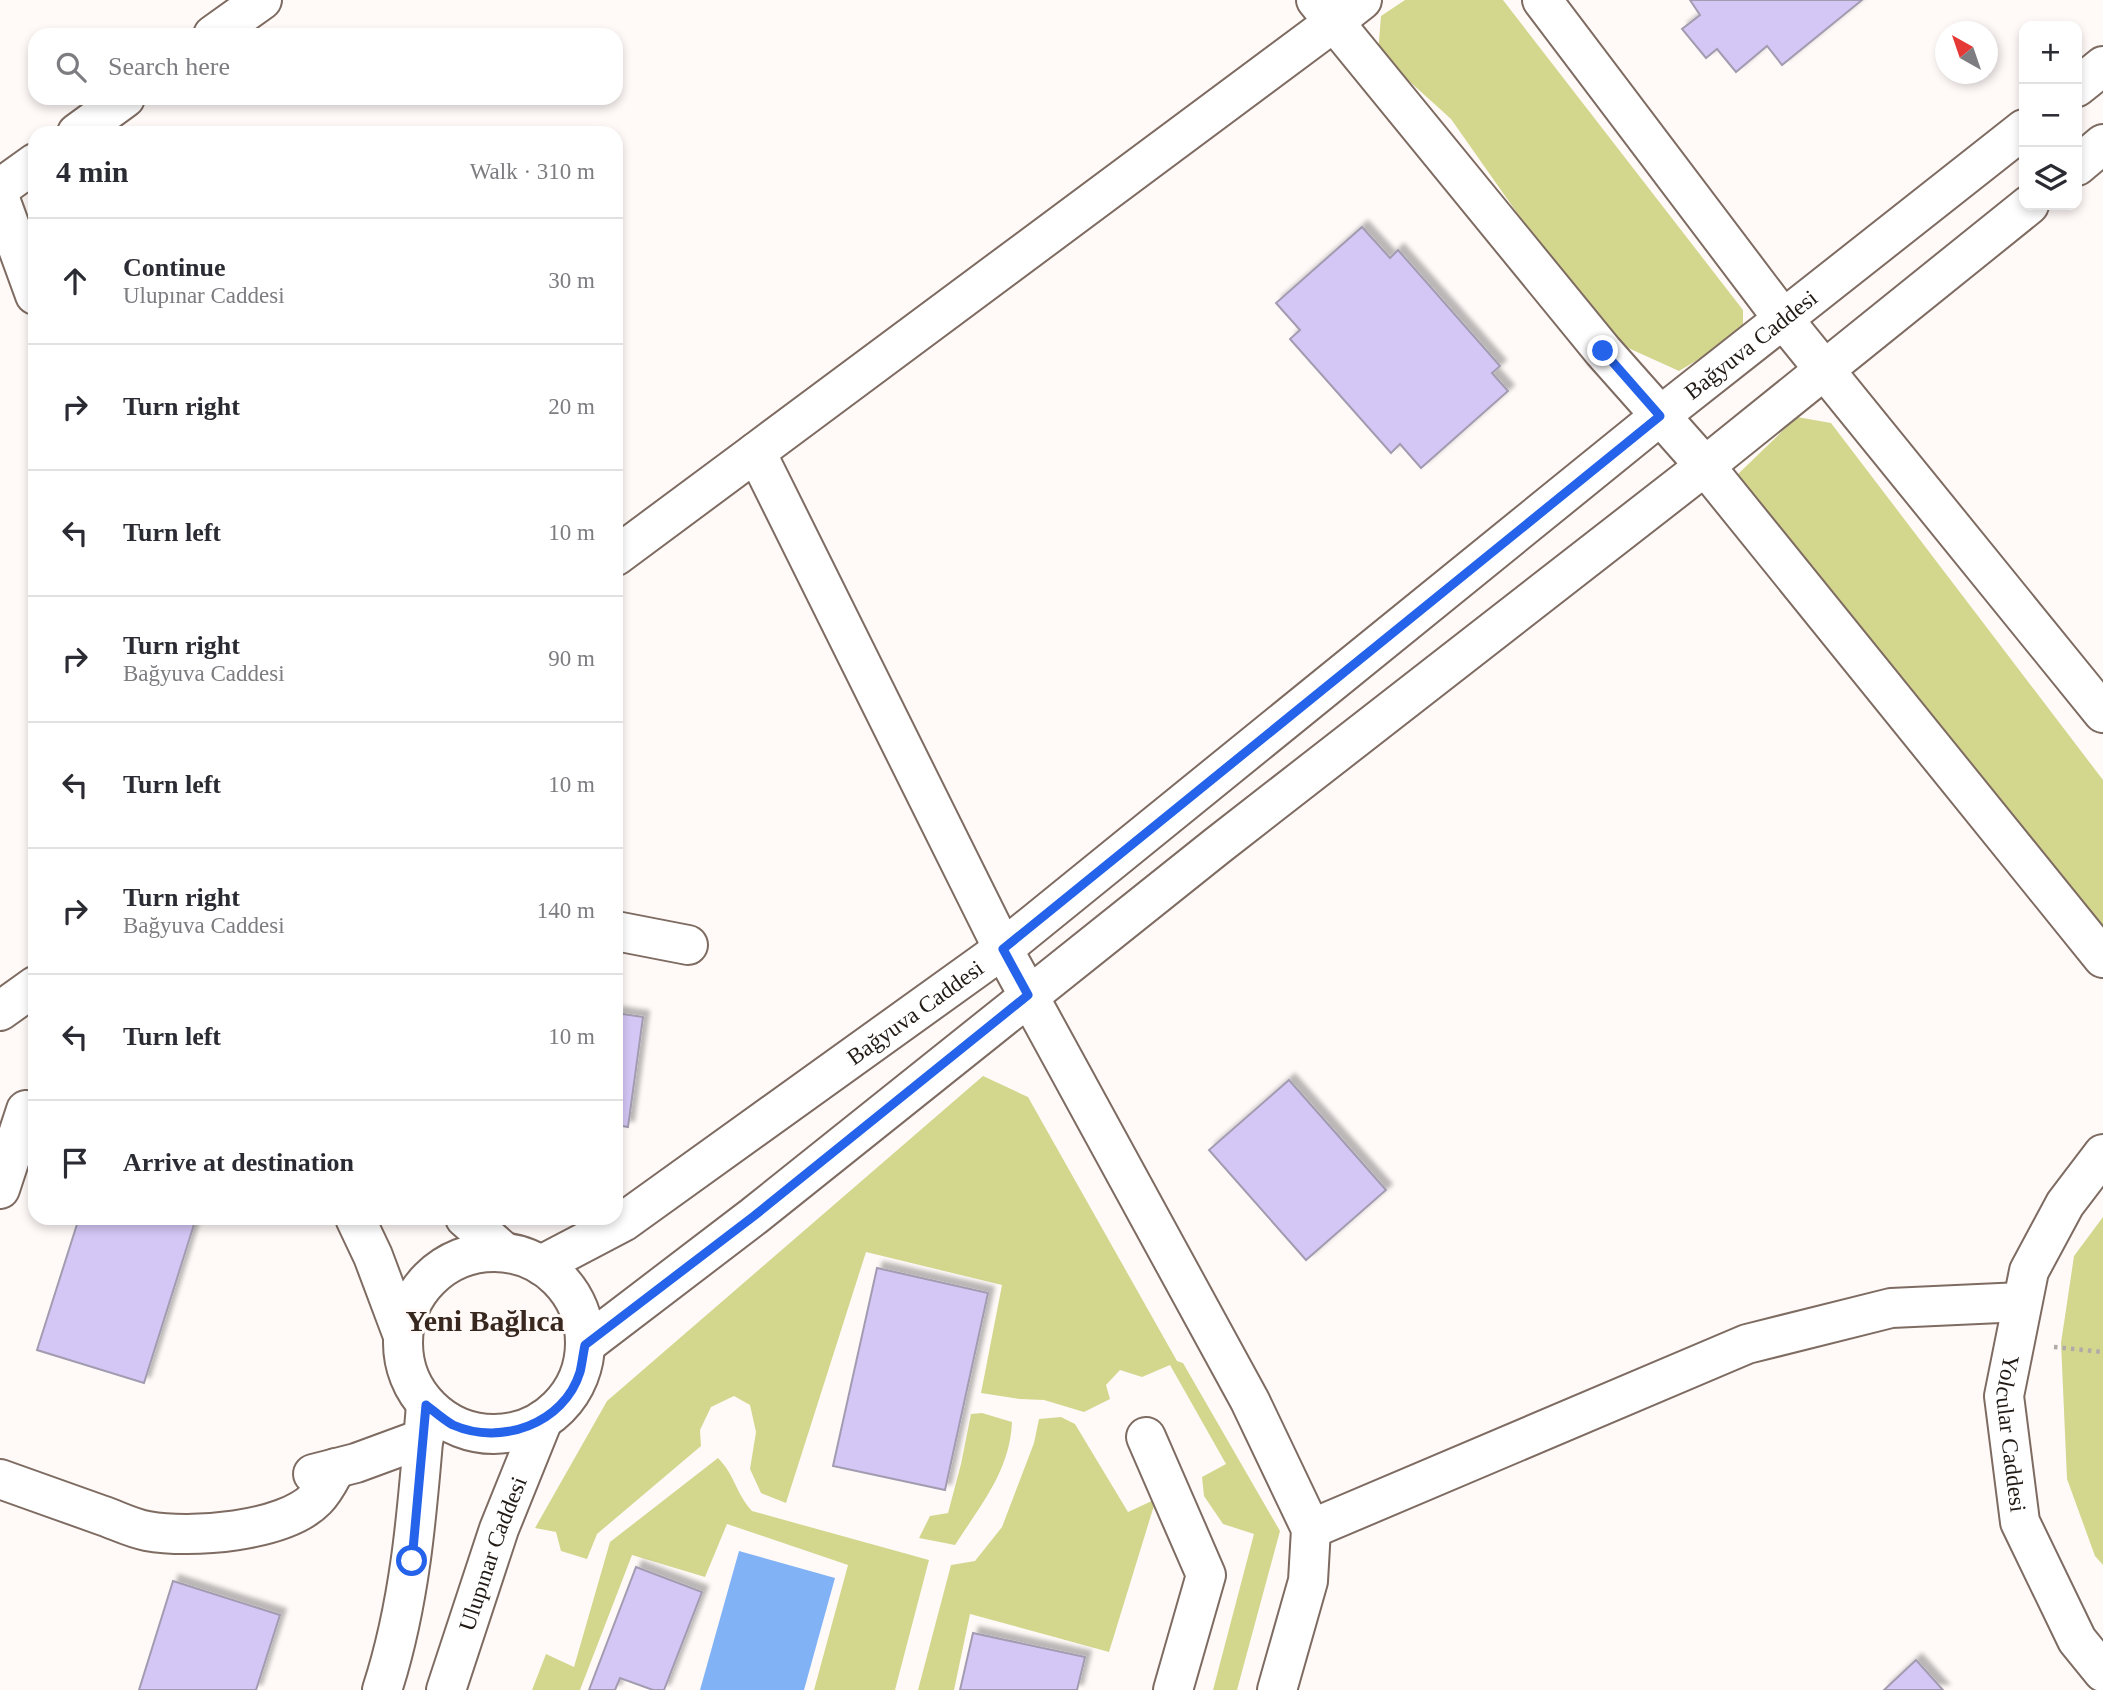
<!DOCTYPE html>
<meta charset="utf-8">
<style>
:root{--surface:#fff;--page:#f7f7f7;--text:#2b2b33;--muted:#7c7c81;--line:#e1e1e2}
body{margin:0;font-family:Georgia,serif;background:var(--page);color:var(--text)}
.controls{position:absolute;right:21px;top:21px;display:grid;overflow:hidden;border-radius:14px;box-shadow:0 4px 10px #0003}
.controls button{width:63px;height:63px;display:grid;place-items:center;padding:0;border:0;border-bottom:2px solid var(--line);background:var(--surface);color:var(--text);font:35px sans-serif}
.compass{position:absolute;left:1935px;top:21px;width:63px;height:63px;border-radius:50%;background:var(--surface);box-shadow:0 4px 10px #0003;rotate:320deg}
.stop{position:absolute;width:21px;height:21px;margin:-16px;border:5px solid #2563eb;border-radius:50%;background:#fff}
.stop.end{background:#2563eb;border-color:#fff;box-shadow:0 2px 7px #0008}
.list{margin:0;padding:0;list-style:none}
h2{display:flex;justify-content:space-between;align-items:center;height:91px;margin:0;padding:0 28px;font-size:30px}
h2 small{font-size:23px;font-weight:400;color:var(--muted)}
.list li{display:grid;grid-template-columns:46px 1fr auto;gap:21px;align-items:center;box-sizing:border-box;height:126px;padding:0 28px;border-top:2px solid var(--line)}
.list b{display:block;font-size:26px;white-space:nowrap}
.list p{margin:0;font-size:23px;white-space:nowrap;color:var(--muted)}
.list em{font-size:23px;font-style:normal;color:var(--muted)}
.icon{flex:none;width:38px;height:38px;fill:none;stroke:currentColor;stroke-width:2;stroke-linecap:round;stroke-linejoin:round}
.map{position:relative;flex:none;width:2103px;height:1690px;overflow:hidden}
.search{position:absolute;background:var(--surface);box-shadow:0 4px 10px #0003;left:28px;top:28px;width:595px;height:77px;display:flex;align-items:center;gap:18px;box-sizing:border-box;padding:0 24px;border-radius:21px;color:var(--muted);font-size:26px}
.panel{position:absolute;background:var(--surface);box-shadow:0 4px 10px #0003;left:28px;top:126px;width:595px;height:1099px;border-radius:21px}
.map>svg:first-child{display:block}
.green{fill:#d3d78e}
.water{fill:#80b2f5}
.building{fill:#d4c6f5;stroke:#a29cb0;stroke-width:2;filter:url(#shadow)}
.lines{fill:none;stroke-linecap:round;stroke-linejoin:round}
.minor-casing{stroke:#7e6b61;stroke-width:42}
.path{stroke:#b1aba8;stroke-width:4.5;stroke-dasharray:3.5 5;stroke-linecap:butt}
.minor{stroke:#fff;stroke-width:38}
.route{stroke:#2563eb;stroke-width:9}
.labels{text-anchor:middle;stroke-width:6;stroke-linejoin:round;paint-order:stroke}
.street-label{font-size:23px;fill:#211a15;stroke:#fffaf8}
.district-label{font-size:30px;font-weight:bold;fill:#37271e;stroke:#fffaf8}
</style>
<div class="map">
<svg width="2103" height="1690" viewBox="0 0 2103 1690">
<defs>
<filter id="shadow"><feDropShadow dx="6" dy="-6" stdDeviation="2" flood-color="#0004"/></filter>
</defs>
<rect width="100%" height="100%" fill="#fffaf8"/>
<path class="green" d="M 1405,0 L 1503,0 L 1743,310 L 1743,333 L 1679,371 L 1604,337 L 1451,119 L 1378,53 L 1381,16 Z
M 1797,417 L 1831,423 L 2103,780 L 2103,945 L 1737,475 Z
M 983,1076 L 1028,1097 L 1177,1361 L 1183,1363 L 1280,1531 L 1237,1690 L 1213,1690 L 1254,1534 L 1223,1524 L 1204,1496 L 1202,1477 L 1226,1464 L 1170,1365 L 1142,1377 L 1120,1370 L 1106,1385 L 1110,1399 L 1084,1412 L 1044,1400 L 1020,1399 L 981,1393 L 1002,1285 L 866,1252 L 786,1503 L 761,1493 L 750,1469 L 756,1432 L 750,1405 L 734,1396 L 711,1407 L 700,1430 L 701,1446 L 597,1534 L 587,1559 L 561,1551 L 556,1532 L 535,1528 L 607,1401 Z
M 2103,1217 L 2103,1565 L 2095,1556 L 2067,1479 L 2061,1343 L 2074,1256 Z
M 982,1413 L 1012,1422 C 1010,1471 980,1506 955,1545 L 919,1538 L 930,1516 L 948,1513 L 961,1464 L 971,1414 Z
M 1061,1417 L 1075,1424 L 1128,1512 L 1156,1499 L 1109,1652 L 970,1614 L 954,1690 L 918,1690 L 951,1565 L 975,1561 L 1002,1527 L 1034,1443 L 1039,1419 Z
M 718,1458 C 735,1475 735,1492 752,1511 L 929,1560 L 895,1690 L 814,1690 L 848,1565 L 727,1524 L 705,1577 L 632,1555 L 580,1690 L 532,1690 L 546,1654 L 574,1667 L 610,1542 Z"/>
<path class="water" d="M 739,1551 L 835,1578 L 804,1690 L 700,1690 Z"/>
<path class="building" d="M 1690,0 L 1862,0 L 1782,65 L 1767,46 L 1736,72 L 1717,49 L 1706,58 L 1682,29 L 1700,15 Z
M 1362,227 L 1390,258 L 1398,250 L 1500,366 L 1492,373 L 1508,391 L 1421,468 L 1400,444 L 1391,453 L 1290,339 L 1300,330 L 1276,303 Z
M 616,1013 L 643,1017 L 628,1127 L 616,1125 Z
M 1289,1080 L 1386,1190 L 1306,1260 L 1209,1150 Z
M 79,1218 L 196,1218 L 144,1383 L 37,1350 Z
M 877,1268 L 988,1293 L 945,1490 L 833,1466 Z
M 636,1567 L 702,1592 L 664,1690 L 653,1690 L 620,1678 L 615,1690 L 589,1690 Z
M 173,1581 L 280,1615 L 256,1690 L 139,1690 Z
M 973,1633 L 1085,1657 L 1077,1690 L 960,1690 Z
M 1916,1660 L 1943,1690 L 1884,1690 Z"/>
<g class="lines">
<g class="minor-casing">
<g id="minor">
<path d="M 1316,0 L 1334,22 L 1362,0"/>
<path d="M 1542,0 L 1784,320 L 2103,713"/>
<path d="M 213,35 L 262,0"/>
<path d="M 2077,87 L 2103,66"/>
<path d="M 77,133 L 125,98"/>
<path d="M 2077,166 L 2103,144"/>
<path d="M 0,188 L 35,163"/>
<path d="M 0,199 L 35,295"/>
<path d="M 616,556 L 756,452"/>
<path d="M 616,931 L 688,945"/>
<path d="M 0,1011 L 35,986"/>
<path id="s1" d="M 2103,1154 L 2065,1204 L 2029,1271 L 2004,1396 L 2020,1522 L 2077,1640 L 2103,1672"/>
<path d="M 0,1189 L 26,1110"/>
<path d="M 355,1218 L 373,1256 L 403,1336"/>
<path d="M 465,1218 L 504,1252"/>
<circle cx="494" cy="1343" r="91"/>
<path id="s2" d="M 541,1265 L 623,1222 L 1003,949 L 1660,416 L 2024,129"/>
<path d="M 585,1345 L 754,1216 L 1217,846 L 1705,466 L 2029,205"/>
<path d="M 1146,1437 L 1206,1575 L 1173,1690"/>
<path d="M 313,1474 L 356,1463 L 424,1438"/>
<path d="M 0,1479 C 34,1491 67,1503 101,1515 C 116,1520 131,1528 147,1531 C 190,1539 284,1532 316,1499 C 325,1490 330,1479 336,1468"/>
<path d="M 1311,1529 L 1747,1344 L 1891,1308 L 2022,1302"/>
<path d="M 382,1690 C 412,1598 418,1501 426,1405"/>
<path id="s3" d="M 446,1690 L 499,1529 L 543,1420"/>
<path d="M 1277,1690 L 1308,1581 L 1311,1529 L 1250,1401 L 1003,949 L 756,452 L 1334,22 L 1603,351 L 1705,466 L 2103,958"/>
</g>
</g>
<path class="path" d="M 2054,1347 L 2103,1352"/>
<use href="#minor" class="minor"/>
</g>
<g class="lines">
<path class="route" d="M 412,1561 L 426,1405 C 435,1412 444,1420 453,1425 C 501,1446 564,1424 580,1372 C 582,1364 583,1354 585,1345 L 754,1216 L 1028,995 L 1003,949 L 1660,416 L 1603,351"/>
</g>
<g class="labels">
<g class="street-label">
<text dy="8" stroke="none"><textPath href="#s2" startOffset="1522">Bağyuva Caddesi</textPath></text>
<text dy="8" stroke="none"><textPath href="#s2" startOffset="452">Bağyuva Caddesi</textPath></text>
<text dy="8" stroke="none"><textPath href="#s1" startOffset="304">Yolcular Caddesi</textPath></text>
<text dy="8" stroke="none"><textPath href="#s3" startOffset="144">Ulupınar Caddesi</textPath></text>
</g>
<g class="district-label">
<text x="485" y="1331">Yeni Bağlıca</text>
</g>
</g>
</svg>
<div class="controls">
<button>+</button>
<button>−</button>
<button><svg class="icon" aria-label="layers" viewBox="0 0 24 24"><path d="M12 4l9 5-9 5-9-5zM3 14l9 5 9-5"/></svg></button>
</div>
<svg class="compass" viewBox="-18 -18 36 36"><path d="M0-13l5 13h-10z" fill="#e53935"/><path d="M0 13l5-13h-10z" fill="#7c7c81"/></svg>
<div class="stop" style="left:412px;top:1561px"></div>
<div class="stop end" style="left:1603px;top:351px"></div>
<div class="search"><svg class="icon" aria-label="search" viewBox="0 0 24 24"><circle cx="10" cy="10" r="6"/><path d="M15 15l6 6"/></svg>Search here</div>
<section class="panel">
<h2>4 min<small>Walk · 310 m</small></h2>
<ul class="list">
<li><svg class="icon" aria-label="ahead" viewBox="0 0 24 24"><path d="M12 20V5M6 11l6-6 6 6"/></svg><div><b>Continue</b><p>Ulupınar Caddesi</p></div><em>30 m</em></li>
<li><svg class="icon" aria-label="right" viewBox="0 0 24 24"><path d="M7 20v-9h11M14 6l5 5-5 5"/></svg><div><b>Turn right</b></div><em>20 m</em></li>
<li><svg class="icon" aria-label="left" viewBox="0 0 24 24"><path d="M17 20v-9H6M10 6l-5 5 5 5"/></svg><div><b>Turn left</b></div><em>10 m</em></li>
<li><svg class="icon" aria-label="right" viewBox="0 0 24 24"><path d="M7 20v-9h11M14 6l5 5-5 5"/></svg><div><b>Turn right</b><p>Bağyuva Caddesi</p></div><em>90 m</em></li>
<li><svg class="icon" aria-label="left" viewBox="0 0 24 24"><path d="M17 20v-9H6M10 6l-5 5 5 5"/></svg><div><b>Turn left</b></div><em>10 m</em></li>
<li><svg class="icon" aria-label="right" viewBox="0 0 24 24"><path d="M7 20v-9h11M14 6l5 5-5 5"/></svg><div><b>Turn right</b><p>Bağyuva Caddesi</p></div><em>140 m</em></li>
<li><svg class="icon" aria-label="left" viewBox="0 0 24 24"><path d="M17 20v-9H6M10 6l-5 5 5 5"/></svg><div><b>Turn left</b></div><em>10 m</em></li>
<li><svg class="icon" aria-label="arrive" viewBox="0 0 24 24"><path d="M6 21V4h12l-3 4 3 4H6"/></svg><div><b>Arrive at destination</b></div></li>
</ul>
</section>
</div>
